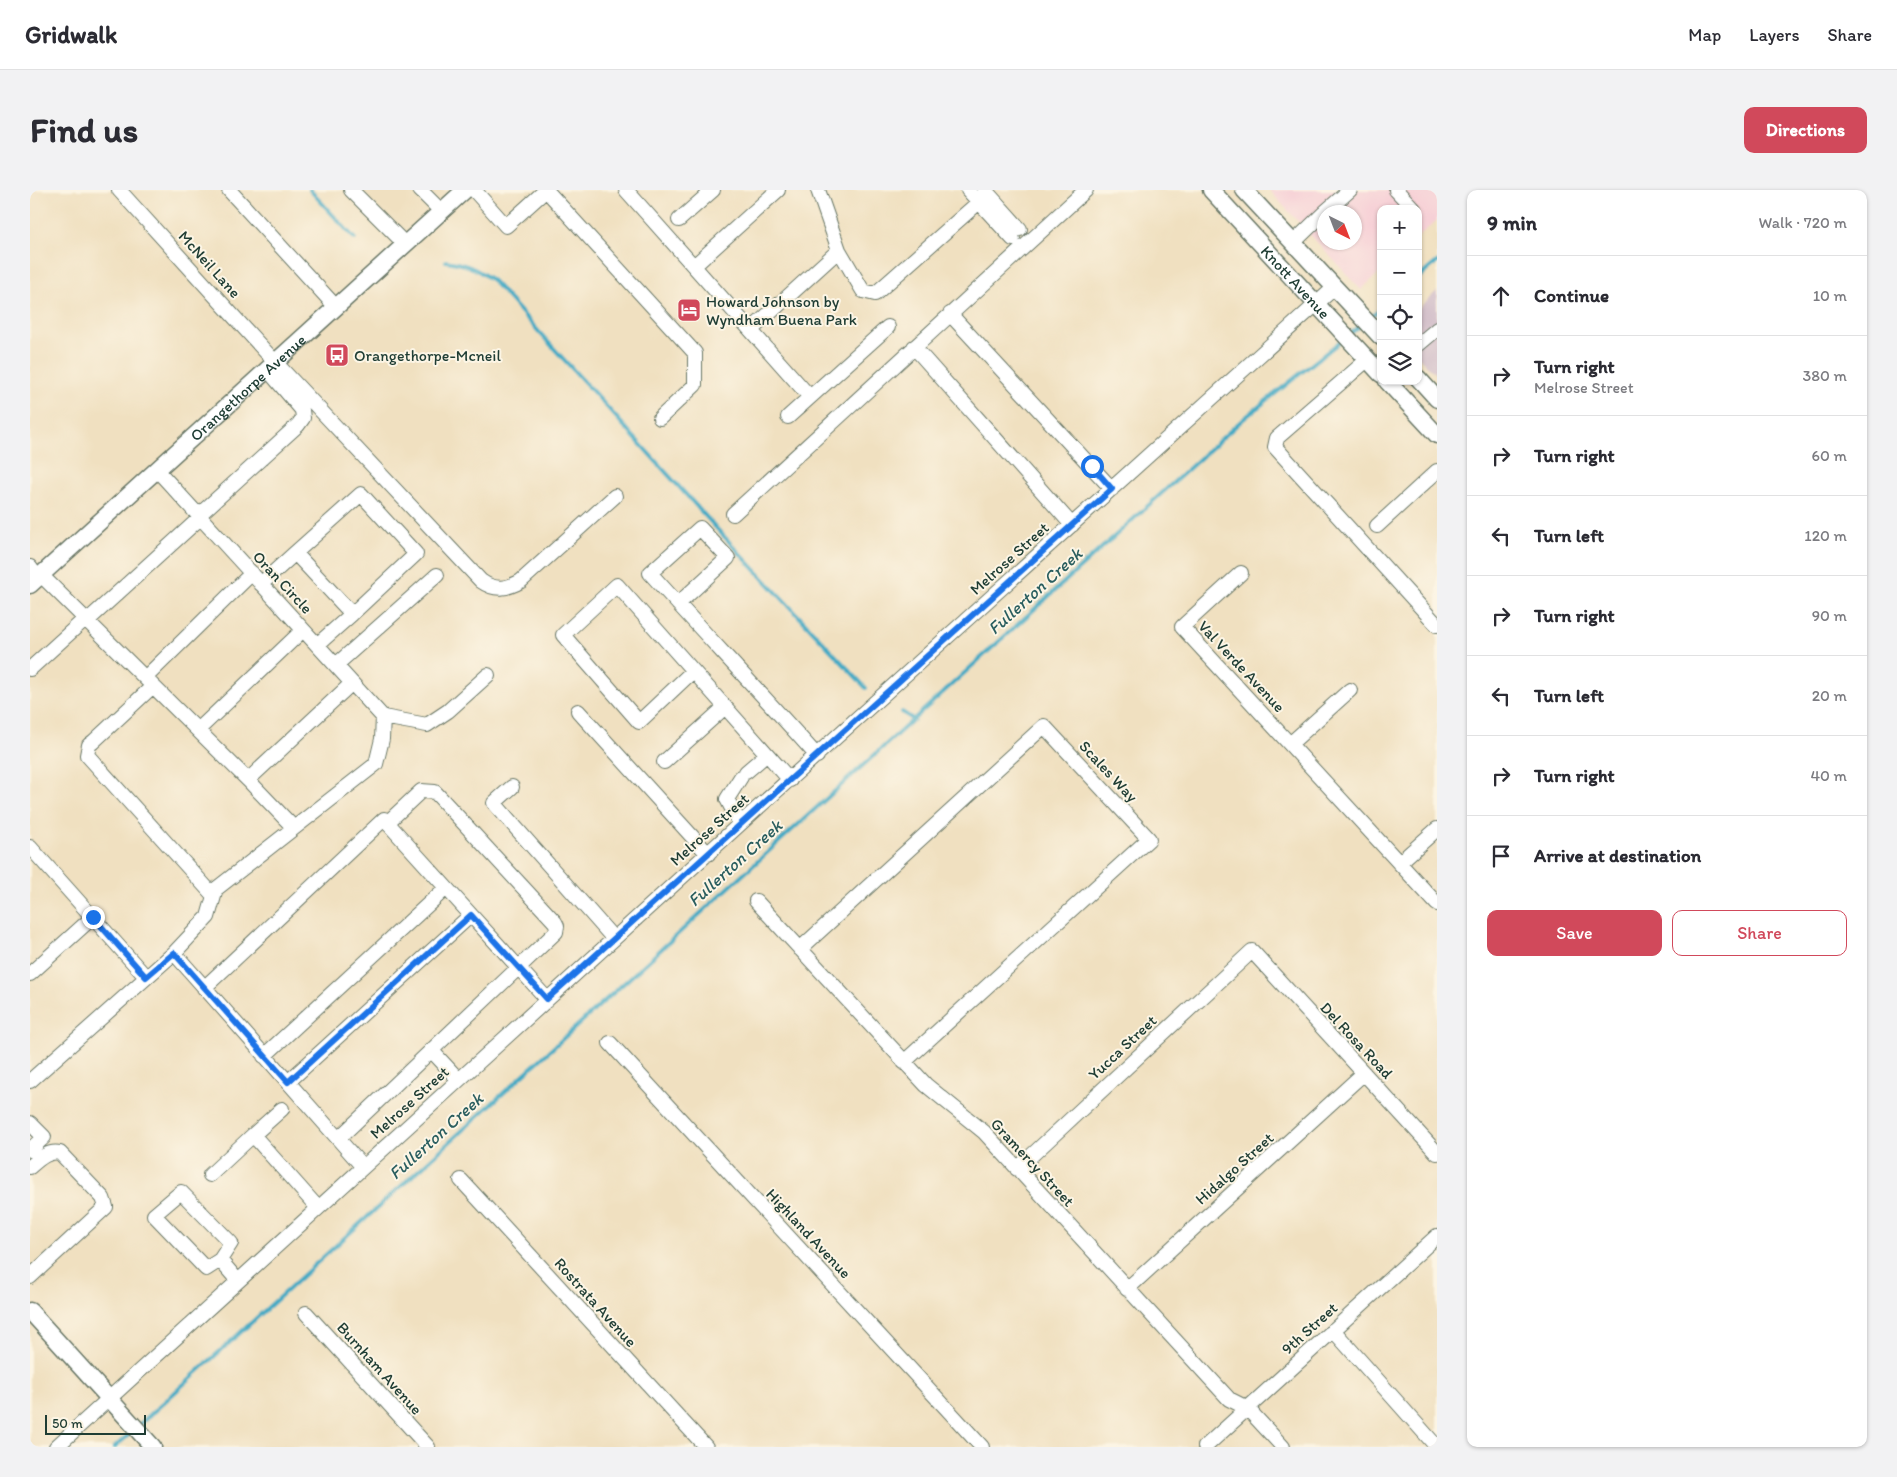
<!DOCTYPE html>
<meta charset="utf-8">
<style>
:root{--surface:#fff;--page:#f2f2f3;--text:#2b2b33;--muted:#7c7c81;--line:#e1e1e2;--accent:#d1495b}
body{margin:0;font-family:Itim,sans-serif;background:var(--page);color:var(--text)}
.controls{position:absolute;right:15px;top:15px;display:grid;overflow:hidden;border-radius:10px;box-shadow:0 1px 4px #0004}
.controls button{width:45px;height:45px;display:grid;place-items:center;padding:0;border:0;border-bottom:1px solid var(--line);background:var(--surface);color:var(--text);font:25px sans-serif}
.compass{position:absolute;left:1287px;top:15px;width:45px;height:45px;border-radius:50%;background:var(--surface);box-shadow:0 1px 4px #0004;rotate:138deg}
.scale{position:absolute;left:15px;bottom:12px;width:101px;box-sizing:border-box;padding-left:5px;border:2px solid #1f3d34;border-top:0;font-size:14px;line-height:18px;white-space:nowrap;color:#1f3d34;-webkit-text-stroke:4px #fcf5e5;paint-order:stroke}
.stop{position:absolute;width:15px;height:15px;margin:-11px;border:4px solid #1a73e8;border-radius:50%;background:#fff}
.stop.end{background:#1a73e8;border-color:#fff;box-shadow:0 1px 5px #0008}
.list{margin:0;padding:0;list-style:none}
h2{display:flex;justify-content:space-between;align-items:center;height:65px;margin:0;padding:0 20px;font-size:21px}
h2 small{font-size:16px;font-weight:400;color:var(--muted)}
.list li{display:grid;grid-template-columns:32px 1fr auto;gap:15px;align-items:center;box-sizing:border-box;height:80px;padding:0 20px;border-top:1px solid var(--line)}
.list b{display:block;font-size:19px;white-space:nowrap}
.list p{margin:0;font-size:16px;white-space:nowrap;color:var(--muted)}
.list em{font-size:16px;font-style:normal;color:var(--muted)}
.actions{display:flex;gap:10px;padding:15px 20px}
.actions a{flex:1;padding:11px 0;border:1px solid var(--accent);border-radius:10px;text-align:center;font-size:18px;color:var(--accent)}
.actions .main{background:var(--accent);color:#fff}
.icon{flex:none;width:28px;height:28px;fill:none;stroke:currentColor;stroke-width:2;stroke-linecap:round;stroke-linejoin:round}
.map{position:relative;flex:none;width:1407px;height:1257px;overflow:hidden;border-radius:10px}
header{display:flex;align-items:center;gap:30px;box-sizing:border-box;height:70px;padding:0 25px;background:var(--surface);border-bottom:1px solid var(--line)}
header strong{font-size:24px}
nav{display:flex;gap:28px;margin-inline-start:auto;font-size:18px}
.intro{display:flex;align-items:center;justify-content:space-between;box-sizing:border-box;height:120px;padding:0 30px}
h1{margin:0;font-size:35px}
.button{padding:12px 22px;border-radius:10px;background:var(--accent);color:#fff;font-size:18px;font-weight:700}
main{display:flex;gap:30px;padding:0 30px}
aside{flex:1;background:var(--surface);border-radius:10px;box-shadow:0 1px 4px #0004}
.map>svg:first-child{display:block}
.built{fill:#f6cfd6;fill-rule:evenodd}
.industrial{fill:#d1bdc9}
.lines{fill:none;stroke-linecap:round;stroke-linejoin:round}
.stream{stroke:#45aac4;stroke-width:4}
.minor-casing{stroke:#687665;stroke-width:16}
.major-casing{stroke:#687665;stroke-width:19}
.minor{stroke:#fff;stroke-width:14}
.major{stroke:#fff;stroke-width:16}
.route{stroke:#1a73e8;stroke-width:6}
.labels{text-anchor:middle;stroke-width:4;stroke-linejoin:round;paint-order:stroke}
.street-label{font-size:16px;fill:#1f3d34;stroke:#fcf5e5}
.poi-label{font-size:16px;fill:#1f3d34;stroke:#fcf5e5;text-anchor:start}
.water-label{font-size:18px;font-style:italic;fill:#2a5e5f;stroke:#fcf5e5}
</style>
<header>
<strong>Gridwalk</strong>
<nav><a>Map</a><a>Layers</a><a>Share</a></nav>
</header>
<div class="intro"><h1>Find us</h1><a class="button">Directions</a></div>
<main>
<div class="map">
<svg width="1407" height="1257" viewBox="0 0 1407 1257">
<rect width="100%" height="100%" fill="#fcf5e5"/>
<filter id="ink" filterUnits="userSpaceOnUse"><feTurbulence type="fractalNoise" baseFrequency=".02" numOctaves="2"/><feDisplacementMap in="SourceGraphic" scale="10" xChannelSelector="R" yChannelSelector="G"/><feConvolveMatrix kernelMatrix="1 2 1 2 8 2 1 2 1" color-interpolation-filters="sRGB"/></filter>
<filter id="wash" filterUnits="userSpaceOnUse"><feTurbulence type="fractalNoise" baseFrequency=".0096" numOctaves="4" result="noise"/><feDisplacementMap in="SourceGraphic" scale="20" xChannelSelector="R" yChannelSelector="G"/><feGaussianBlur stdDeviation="1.12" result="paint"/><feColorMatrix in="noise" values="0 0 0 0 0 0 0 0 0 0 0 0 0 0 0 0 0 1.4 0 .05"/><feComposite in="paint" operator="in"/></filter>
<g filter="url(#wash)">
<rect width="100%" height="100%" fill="#f0e0c0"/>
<path class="built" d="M 1239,0 L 1407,0 L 1407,30 L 1388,47 L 1388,19 L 1351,19 L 1351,81 L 1331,100 ZM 1294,22 L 1324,22 L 1324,52 L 1294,52 Z"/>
<path class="industrial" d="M 1407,101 L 1407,186 L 1388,166 L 1388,119 Z"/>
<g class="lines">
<path class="stream" d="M 280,0 L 325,49
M 416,71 C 436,74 446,78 463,91 L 688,340 L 836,498
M 1388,88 L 1407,72
M 1339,128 L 1351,119
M 1320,144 L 1332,134
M 872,522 L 884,530
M 109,1235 L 1211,231 L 1312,150
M 85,1257 L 102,1242"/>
</g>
</g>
<g filter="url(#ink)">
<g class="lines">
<g class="minor-casing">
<path id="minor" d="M 89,0 L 245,172 L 451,391 C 465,401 477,399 491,391 L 585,306
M 199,0 L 306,117
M 321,0 L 375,54
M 390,0 L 411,21
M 444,0 L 476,36 L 516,0
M 516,0 L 665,163 L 665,195 L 630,228
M 596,0 L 780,207
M 788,0 L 809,60 L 833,101 L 845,104 L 949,12
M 938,0 L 983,49
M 955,0 L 990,39
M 1366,0 L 1384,19
M 1295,22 L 1320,0
M 649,30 L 683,0
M 1263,53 L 1294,23
M 664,76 L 748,0
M 920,124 L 1082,299
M 721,140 L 809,60
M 1388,155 L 1407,139
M 884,157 L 1042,335
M 1337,170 L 1247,248 L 1245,257 L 1407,435
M 758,227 L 858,137
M 127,280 L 353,527
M 703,324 L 1056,0
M 168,326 L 268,235 L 273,228 L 272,220 L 237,179
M 1347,336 L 1407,281
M 265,363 L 331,304 L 386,364 L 322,424
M 0,377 L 8,388
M 1211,383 L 1152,437 L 1407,714
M 11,385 L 218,590 L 264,638
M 231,394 L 265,363 L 322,424 L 287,455
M 648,414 L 698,368 L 670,338 L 620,383 C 675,444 732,504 787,566
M 57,431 L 170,328
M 306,475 L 407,385
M 0,479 L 55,429
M 663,481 L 609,532 L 533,445 L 587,395 L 760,590
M 115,488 L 222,383
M 123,496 L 63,552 L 59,555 L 57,565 L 184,706
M 548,521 L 678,664
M 353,527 L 397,535 L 418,521 L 458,485
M 168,540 L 273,440
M 1260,554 L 1320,500
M 634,572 L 695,517
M 716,582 L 737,564
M 218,590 L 322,493
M 482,597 L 464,613 L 584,749
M 710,634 L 697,609 L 711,587
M 0,657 L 116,787
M 1369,673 L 1407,639
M 726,711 L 896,895 L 954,942 L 1199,1209 L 1217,1218 L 1253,1257
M 770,759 L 1014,536 L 1119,649 L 874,872
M 144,763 L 333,977
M 0,784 L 63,727
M 174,798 L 354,629 L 517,809
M 580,853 L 952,1257
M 401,860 L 429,890
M 234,866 L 416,698
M 0,891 L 144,763 L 178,727 L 186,699 L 346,574 L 352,549 L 353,527
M 258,892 L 441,725
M 0,933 L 14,947 L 0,960
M 223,945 L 252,919
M 308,949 L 526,742 L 527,736 L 525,732 L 405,602 L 391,601 L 357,633
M 0,977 C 8,970 18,960 30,963 L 73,1008 L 76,1017 L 0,1087
M 987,979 L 1222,761 L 1407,963
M 180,985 L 223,945 L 288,1018
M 431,990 L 676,1257
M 190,1070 L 176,1079 L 124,1025 L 151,1002 L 201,1053 L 190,1070 L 208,1091
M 1097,1099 L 1334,883
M 276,1123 L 398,1257
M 1303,1140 L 1407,1257
M 26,1257 L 710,634 L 1304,98
M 1175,1257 L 1407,1046"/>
</g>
<g class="major-casing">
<g id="major">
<path id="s1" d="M 1181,0 L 1351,184"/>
<path d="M 1214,0 L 1351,147"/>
<path d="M 1388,188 L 1407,209"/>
<path d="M 1357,191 L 1407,245"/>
<path id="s2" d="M 0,395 L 435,0"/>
<path d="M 0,1121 L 123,1257"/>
</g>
</g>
<use href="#minor" class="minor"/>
<use href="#major" class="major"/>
</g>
</g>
<g class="lines" filter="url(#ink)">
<path class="route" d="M 63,727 L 116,787 L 144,763 L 258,892 L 441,725 L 517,809 L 1082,299 L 1062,276"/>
</g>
<defs>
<g id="hotel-square" transform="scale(1.25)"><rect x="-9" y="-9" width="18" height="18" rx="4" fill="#d1495b" stroke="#fcf5e5"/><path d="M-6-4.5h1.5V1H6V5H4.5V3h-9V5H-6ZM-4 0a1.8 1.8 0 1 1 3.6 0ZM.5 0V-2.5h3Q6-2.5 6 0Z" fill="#fff"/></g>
<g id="bus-square" transform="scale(1.25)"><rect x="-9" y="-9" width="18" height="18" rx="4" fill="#d1495b" stroke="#fcf5e5"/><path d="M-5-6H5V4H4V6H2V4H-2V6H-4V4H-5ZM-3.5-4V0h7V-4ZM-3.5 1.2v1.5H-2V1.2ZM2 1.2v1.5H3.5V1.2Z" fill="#fff"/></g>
</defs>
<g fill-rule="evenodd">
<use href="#hotel-square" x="659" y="120"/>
<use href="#bus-square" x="307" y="165"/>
</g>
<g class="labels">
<g class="street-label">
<text transform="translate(180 74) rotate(48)" y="6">McNeil Lane</text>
<text dy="6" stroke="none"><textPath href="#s1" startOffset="125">Knott Avenue</textPath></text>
<text dy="6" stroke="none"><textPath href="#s2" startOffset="294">Orangethorpe Avenue</textPath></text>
<text transform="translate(979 368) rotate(-42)" y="6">Melrose Street</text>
<text transform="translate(253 392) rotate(47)" y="6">Oran Circle</text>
<text transform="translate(1212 476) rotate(47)" y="6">Val Verde Avenue</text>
<text transform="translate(1079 581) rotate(47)" y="6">Scales Way</text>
<text transform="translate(679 639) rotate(-42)" y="6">Melrose Street</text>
<text transform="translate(1327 850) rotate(47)" y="6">Del Rosa Road</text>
<text transform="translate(1092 857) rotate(-43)" y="6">Yucca Street</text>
<text transform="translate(379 912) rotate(-42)" y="6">Melrose Street</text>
<text transform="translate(1003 972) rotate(47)" y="6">Gramercy Street</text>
<text transform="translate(1204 978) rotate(-42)" y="6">Hidalgo Street</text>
<text transform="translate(779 1043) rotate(47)" y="6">Highland Avenue</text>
<text transform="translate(566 1112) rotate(48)" y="6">Rostrata Avenue</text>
<text transform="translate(1279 1138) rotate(-42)" y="6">9th Street</text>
<text transform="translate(350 1178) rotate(48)" y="6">Burnham Avenue</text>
</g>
<g class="poi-label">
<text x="676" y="117">Howard Johnson by<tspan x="676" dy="18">Wyndham Buena Park</tspan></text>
<text x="324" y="171">Orangethorpe-Mcneil</text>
</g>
<g class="water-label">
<text transform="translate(1005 401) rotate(-42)" y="6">Fullerton Creek</text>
<text transform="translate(705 673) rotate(-42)" y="6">Fullerton Creek</text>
<text transform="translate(406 946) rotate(-42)" y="6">Fullerton Creek</text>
</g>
</g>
</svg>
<div class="controls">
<button>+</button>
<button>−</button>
<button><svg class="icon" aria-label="locate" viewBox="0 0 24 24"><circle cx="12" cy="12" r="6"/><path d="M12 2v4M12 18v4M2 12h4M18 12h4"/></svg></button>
<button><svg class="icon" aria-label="layers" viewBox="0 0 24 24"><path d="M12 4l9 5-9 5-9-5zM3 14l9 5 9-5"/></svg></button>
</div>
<svg class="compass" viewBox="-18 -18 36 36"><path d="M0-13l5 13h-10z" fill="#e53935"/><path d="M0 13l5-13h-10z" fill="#7c7c81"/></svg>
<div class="scale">50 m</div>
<div class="stop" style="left:1062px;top:276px"></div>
<div class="stop end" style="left:63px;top:727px"></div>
</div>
<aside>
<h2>9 min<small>Walk · 720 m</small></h2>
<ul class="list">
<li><svg class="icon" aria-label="ahead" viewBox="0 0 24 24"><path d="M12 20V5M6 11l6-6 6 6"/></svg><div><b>Continue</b></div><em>10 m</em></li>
<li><svg class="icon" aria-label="right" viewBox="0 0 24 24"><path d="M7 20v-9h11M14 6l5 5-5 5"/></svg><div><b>Turn right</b><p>Melrose Street</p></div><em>380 m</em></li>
<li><svg class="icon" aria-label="right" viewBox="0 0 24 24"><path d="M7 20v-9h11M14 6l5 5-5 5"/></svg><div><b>Turn right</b></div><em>60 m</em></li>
<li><svg class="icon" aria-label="left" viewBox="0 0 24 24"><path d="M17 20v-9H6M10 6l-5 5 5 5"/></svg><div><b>Turn left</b></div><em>120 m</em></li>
<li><svg class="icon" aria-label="right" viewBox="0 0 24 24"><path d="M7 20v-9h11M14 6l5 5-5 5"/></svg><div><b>Turn right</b></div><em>90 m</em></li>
<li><svg class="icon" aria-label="left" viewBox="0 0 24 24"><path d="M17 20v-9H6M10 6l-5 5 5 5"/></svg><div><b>Turn left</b></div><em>20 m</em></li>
<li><svg class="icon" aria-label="right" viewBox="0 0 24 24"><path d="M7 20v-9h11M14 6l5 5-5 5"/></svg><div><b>Turn right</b></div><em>40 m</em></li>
<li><svg class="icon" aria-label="arrive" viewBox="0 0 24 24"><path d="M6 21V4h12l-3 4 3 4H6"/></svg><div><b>Arrive at destination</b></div></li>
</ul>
<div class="actions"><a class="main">Save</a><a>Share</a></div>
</aside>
</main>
